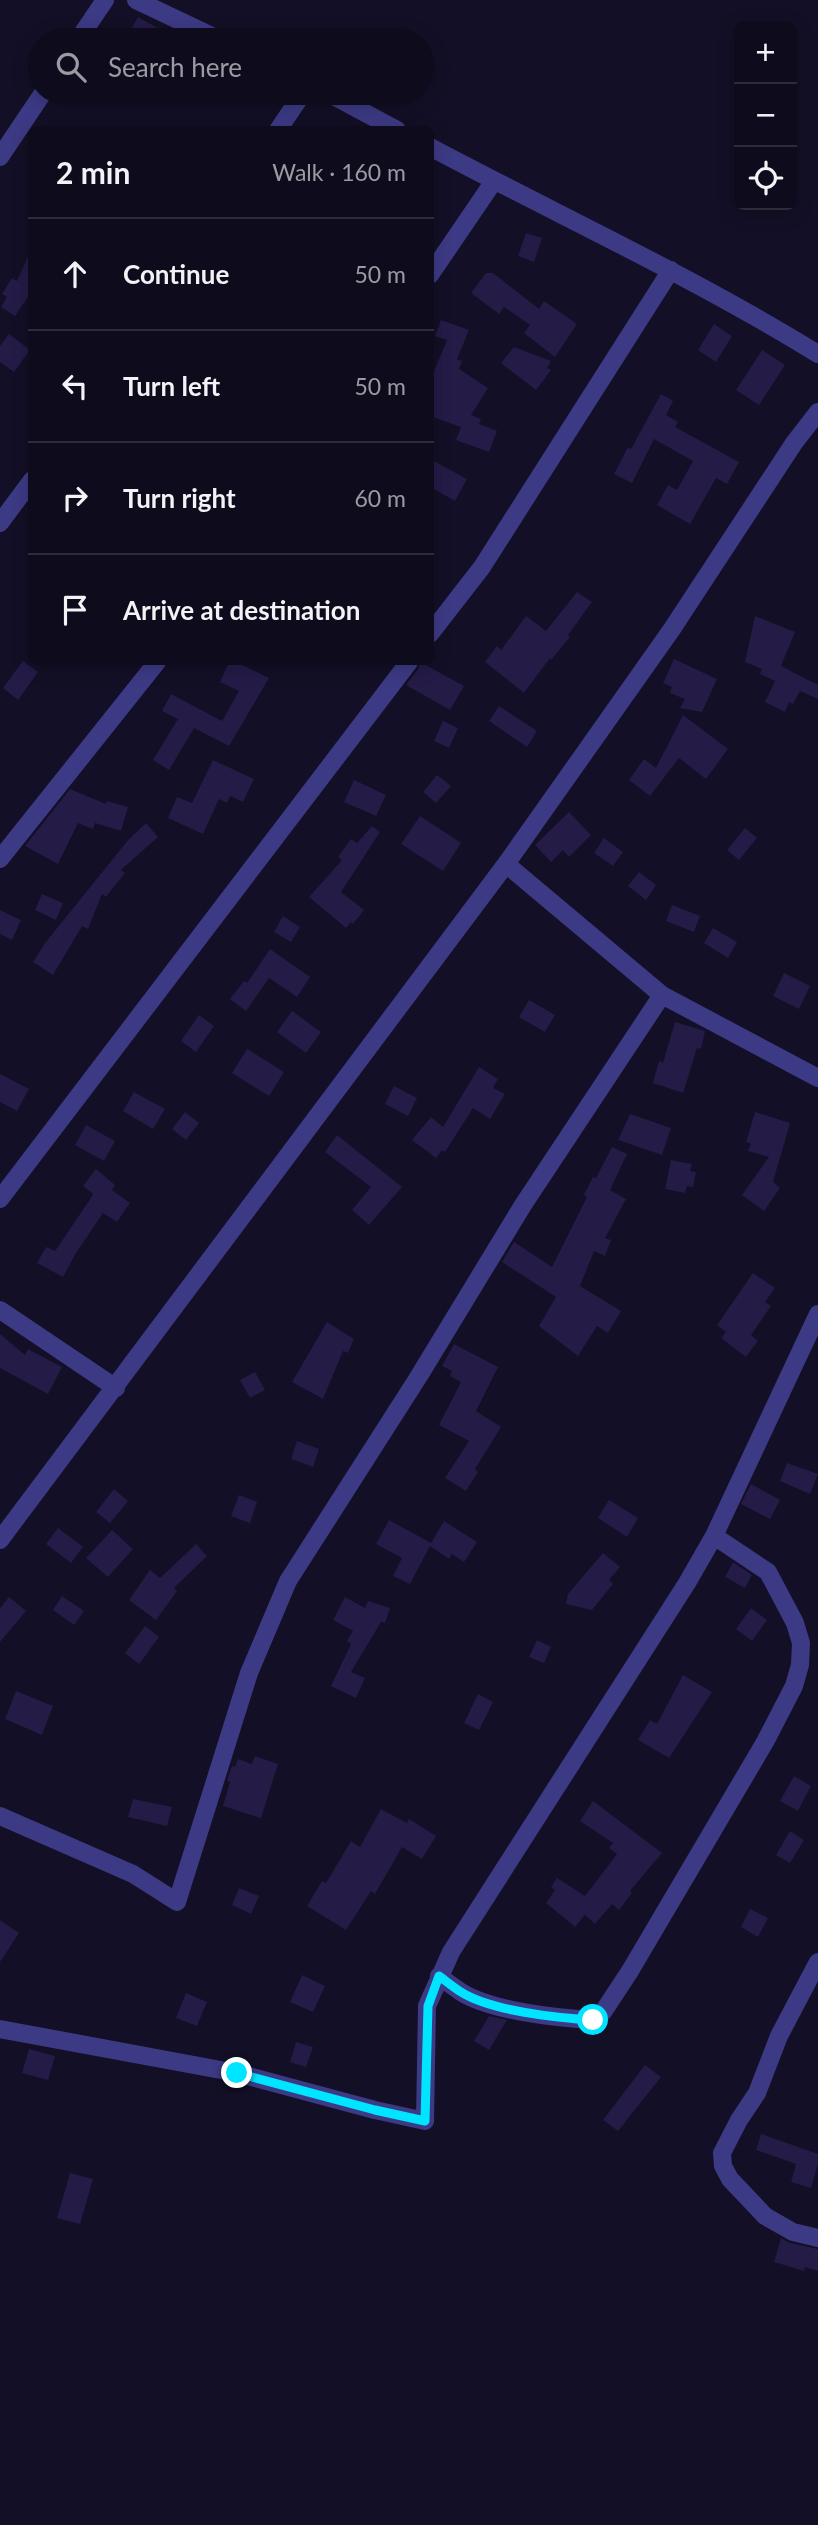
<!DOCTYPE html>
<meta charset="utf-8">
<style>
:root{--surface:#0e0b1c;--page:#1c1929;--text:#f1f3f6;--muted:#9b9ba3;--line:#2e2b3b}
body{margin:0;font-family:Lato,sans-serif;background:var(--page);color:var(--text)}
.controls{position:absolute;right:21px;top:21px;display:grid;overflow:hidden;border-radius:10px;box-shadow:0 4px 18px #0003}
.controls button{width:63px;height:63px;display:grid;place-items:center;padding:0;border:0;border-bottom:2px solid var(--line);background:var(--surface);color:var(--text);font:35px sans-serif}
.stop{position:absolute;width:21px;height:21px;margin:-16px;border:5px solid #00e5ff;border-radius:50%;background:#fff}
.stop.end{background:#00e5ff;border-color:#fff;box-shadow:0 2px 7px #0008}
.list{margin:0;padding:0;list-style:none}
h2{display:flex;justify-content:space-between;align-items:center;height:91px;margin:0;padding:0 28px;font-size:30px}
h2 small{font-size:23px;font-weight:400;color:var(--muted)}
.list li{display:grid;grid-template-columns:46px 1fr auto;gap:21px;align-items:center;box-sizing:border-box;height:112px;padding:0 28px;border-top:2px solid var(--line)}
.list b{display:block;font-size:26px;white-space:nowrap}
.list em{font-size:23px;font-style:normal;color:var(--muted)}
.icon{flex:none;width:38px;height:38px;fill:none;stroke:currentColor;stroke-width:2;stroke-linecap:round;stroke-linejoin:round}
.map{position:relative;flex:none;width:818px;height:2525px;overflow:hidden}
.search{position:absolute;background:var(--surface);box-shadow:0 4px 18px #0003;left:28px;top:28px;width:406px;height:77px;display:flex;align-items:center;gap:18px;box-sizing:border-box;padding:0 24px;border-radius:38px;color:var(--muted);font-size:26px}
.panel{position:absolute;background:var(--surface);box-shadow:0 4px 18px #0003;left:28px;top:126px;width:406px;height:539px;border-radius:10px}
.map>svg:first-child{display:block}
.building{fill:#241b47}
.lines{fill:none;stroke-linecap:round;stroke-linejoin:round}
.minor{stroke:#3d3a85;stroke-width:18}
.route{stroke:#00e5ff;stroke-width:9}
</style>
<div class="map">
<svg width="818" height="2525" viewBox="0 0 818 2525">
<rect width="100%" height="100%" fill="#130f26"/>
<path class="building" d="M 138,17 L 179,40 L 140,40 L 129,33 Z
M 526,233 L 542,238 L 534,262 L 518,256 Z
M 32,248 L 32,291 L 15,316 L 1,307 L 7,297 L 2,294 L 12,278 L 17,281 Z
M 486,273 L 493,273 L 539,309 L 544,301 L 577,324 L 555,357 L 524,333 L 530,325 L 504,307 L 499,314 L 471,293 Z
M 441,320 L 469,330 L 457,359 L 462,361 L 459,369 L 488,388 L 471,415 L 481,419 L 479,424 L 497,431 L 489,452 L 456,440 L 461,427 L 430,416 L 430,381 L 447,340 L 435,336 Z
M 714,324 L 732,336 L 716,362 L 698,350 Z
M 9,334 L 30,350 L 14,372 L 0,362 L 0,346 Z
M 514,347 L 551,361 L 547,368 L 551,370 L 536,390 L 501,363 Z
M 762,350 L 785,365 L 759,405 L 736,390 Z
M 661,394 L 673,401 L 666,415 L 678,422 L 675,427 L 739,462 L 727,484 L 716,478 L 690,524 L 657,505 L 668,485 L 677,490 L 693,461 L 654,439 L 632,483 L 614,474 L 628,447 L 631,449 Z
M 430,459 L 467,479 L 455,501 L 430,487 Z
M 577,592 L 592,602 L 568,635 L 570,637 L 551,660 L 550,658 L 524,693 L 485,662 L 497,646 L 501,650 L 526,616 L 546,631 Z
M 755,616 L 795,632 L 781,666 L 818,685 L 818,699 L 800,691 L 793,704 L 789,702 L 785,712 L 765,702 L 775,681 L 760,674 L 762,669 L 745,662 Z
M 674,659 L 717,679 L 702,712 L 680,708 L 685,699 L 670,693 L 672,687 L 663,683 Z
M 23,661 L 38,672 L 18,700 L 3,688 Z
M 229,662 L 236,662 L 269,678 L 229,746 L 194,728 L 169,770 L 153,760 L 178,719 L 162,711 L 171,694 L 222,721 L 239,691 L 220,682 Z
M 420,662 L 464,686 L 450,710 L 406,685 L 418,669 Z
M 499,706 L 537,731 L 527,747 L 489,721 Z
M 683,715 L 728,749 L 706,779 L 679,758 L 650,796 L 629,780 L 644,759 L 656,768 Z
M 443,721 L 458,728 L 449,748 L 434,741 Z
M 213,760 L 254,779 L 243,802 L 230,796 L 227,803 L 219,799 L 203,834 L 168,818 L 177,797 L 192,803 Z
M 437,775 L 451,786 L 436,803 L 423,792 Z
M 354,780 L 386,795 L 376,816 L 344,802 Z
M 70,789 L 106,804 L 107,801 L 128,807 L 121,831 L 95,823 L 93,829 L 78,823 L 58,864 L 25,846 Z
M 569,812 L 591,835 L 569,857 L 563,850 L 551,862 L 535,845 Z
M 420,816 L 461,843 L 443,871 L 401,844 Z
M 146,823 L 158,837 L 121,870 L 125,873 L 106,897 L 102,894 L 88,929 L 82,926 L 53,975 L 33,962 L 45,943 L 129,839 Z
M 372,826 L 380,832 L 341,892 L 364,910 L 353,924 L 351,922 L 346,928 L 309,897 L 342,860 L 338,857 L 351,839 L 357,843 Z
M 745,828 L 757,838 L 739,860 L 727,850 Z
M 604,838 L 623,852 L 613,866 L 594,853 Z
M 639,872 L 656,885 L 646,900 L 628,886 Z
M 42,894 L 63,903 L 56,920 L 35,910 Z
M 672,905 L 700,916 L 694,932 L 666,921 Z
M 0,910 L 21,920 L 12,940 L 0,934 Z
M 283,916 L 300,927 L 291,942 L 274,932 Z
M 713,928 L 737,942 L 728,958 L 704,943 Z
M 270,949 L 310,977 L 297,997 L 269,978 L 246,1011 L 230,999 L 244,981 L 247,983 Z
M 784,973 L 810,986 L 799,1009 L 773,996 Z
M 529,1000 L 555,1015 L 545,1032 L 519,1017 Z
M 292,1011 L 321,1032 L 306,1053 L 277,1032 Z
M 199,1015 L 214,1026 L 196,1052 L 181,1041 Z
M 675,1022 L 705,1031 L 701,1049 L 697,1048 L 683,1093 L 653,1083 L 659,1061 L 663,1063 Z
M 247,1049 L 284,1072 L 269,1096 L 232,1073 Z
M 479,1067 L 498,1079 L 493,1088 L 505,1094 L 490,1119 L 473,1108 L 445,1152 L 442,1150 L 436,1158 L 412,1140 L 431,1117 L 443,1127 Z
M 0,1074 L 29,1089 L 17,1111 L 0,1102 Z
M 394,1086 L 417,1098 L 408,1116 L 385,1104 Z
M 134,1092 L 165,1109 L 153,1129 L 123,1111 Z
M 185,1112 L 199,1123 L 186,1140 L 172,1129 Z
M 755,1112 L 790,1123 L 773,1182 L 780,1188 L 764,1211 L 742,1195 L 769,1157 L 748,1151 L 751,1144 L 746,1142 Z
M 630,1114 L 671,1128 L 662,1155 L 618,1140 Z
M 86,1125 L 115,1141 L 104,1161 L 75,1145 Z
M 337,1135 L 402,1187 L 369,1225 L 352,1210 L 371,1187 L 325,1152 Z
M 612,1147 L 627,1154 L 610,1190 L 626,1199 L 605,1238 L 611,1240 L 605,1256 L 594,1251 L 580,1286 L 621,1311 L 608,1333 L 597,1326 L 578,1356 L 539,1326 L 556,1297 L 502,1262 L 514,1242 L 552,1267 L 587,1197 L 584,1195 L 593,1177 L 596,1178 Z
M 671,1160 L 692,1164 L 690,1171 L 696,1172 L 693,1187 L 687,1186 L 685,1193 L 665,1189 Z
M 96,1169 L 115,1185 L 112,1190 L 130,1203 L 117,1222 L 103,1213 L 76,1253 L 63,1277 L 37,1263 L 46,1247 L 55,1251 L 91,1198 L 93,1194 L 83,1186 Z
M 753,1273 L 775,1288 L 765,1302 L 771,1306 L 751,1335 L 758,1341 L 746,1357 L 721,1338 L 726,1332 L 717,1325 Z
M 327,1322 L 354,1339 L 348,1353 L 343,1351 L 323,1399 L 292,1382 Z
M 0,1334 L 25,1355 L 28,1349 L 62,1367 L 48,1394 L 0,1368 Z
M 454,1344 L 498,1367 L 476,1411 L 501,1427 L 475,1469 L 478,1472 L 466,1491 L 445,1478 L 469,1441 L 439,1425 L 461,1382 L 450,1376 L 452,1371 L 442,1366 Z
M 255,1372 L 265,1390 L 250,1398 L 240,1380 Z
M 297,1441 L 319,1449 L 313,1467 L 291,1459 Z
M 787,1463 L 818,1474 L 810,1494 L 780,1481 Z
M 751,1484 L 780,1500 L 770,1519 L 741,1504 Z
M 114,1489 L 128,1501 L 110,1523 L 96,1512 Z
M 239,1495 L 257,1502 L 250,1523 L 231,1516 Z
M 609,1500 L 638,1518 L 627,1537 L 598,1518 Z
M 389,1520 L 431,1543 L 444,1521 L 477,1542 L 464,1562 L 452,1554 L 449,1559 L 430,1546 L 410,1584 L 393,1576 L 402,1558 L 376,1544 Z
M 58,1528 L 83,1547 L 71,1563 L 46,1544 Z
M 112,1530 L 133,1549 L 108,1577 L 86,1558 Z
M 196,1544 L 207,1556 L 174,1588 L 177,1591 L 156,1620 L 129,1600 L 150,1570 L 160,1578 Z
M 603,1553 L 620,1567 L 609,1580 L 613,1584 L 592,1610 L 566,1604 L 568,1594 Z
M 733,1562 L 752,1575 L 745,1588 L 725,1577 Z
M 62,1596 L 84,1611 L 74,1625 L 53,1610 Z
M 9,1597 L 26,1611 L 0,1642 L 0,1608 Z
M 345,1597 L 365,1608 L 368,1601 L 390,1608 L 385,1623 L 381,1622 L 351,1672 L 365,1678 L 356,1698 L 331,1686 L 351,1644 L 347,1641 L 353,1631 L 333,1620 Z
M 751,1608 L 767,1620 L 752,1641 L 736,1629 Z
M 145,1626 L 159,1637 L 139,1664 L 125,1653 Z
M 537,1640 L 551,1647 L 544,1663 L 529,1657 Z
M 683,1675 L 712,1692 L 669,1758 L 638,1740 L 650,1720 L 657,1724 Z
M 16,1691 L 53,1706 L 42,1735 L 5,1719 Z
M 478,1694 L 493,1702 L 479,1730 L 464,1723 Z
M 255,1756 L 278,1764 L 261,1818 L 223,1806 L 230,1782 L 227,1781 L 232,1766 L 235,1767 L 238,1759 L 252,1764 Z
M 794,1776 L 811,1786 L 798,1811 L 780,1801 Z
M 133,1799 L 172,1807 L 167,1826 L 128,1817 Z
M 593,1801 L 662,1853 L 630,1891 L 632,1893 L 619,1910 L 612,1904 L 595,1924 L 585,1915 L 575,1927 L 546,1903 L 555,1890 L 551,1887 L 557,1878 L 585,1896 L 617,1854 L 609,1848 L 613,1843 L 580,1821 Z
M 381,1809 L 407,1823 L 409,1819 L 436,1836 L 422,1859 L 402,1847 L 375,1894 L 371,1891 L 346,1930 L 307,1906 L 322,1881 L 326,1883 L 351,1841 L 360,1847 Z
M 790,1831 L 804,1840 L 790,1863 L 776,1855 Z
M 239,1888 L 259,1896 L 251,1914 L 232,1905 Z
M 750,1909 L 768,1918 L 758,1937 L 741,1927 Z
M 0,1920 L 19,1933 L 0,1962 Z
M 302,1975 L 325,1986 L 313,2012 L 290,2002 Z
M 186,1993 L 207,2002 L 197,2026 L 176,2018 Z
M 489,2016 L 507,2020 L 489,2050 L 474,2041 Z
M 296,2042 L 313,2047 L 306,2067 L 290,2062 Z
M 29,2049 L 55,2056 L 48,2080 L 22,2073 Z
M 645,2065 L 661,2077 L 618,2131 L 603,2120 Z
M 761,2134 L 818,2154 L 818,2164 L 811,2188 L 791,2182 L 796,2164 L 756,2150 Z
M 70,2173 L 93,2179 L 80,2224 L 57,2218 Z
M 781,2238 L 790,2243 L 818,2249 L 818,2271 L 805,2267 L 804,2271 L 774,2262 Z"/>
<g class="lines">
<path class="minor" d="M 136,0 L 220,40
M 78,40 L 105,0
M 328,93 L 397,130
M 278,130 L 303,93
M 430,147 C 560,216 693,277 818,354
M 0,157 L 43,93
M 430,275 L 494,181
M 0,523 L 32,480
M 430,634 L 482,567 L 671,270
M 0,859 L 157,662
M 506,864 L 662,995 L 818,1078
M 0,1199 L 409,662
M 0,1310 L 116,1388
M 0,1540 L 506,864 L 672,629 L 794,443 L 818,412
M 0,1816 L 133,1874 L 177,1902 L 249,1673 L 288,1581 L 419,1376 L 523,1205 L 662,995
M 818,1962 L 779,2036 L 757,2093 L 739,2120 L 722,2153 L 723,2166 L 730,2179 L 765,2216 L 793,2232 L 818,2238
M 439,1976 C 446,1981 453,1987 461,1992 C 491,2011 557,2018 593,2020 L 603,2012 L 630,1971 L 765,1742 L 794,1686 L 800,1665 L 801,1643 L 795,1623 L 768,1572 L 714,1536
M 0,2029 L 237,2073 L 375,2110 L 425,2121 L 427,2006 L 451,1952 L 687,1583 L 714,1536 L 818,1314"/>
</g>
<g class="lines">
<path class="route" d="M 237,2073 L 375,2110 L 425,2121 L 428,2006 L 439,1976 C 446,1981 453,1987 461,1992 C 491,2011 557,2018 593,2020"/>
</g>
</svg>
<div class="controls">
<button>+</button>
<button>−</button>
<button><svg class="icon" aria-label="locate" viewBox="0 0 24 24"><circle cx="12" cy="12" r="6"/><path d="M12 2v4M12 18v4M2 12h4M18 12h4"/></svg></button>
</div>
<div class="stop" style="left:593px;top:2020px"></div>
<div class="stop end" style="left:237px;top:2073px"></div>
<div class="search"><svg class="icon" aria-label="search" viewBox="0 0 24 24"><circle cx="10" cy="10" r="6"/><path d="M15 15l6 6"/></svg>Search here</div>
<section class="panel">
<h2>2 min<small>Walk · 160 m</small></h2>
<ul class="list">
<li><svg class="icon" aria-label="ahead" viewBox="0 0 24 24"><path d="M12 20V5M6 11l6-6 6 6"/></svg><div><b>Continue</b></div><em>50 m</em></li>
<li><svg class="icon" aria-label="left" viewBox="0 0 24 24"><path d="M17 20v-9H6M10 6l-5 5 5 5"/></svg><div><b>Turn left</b></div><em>50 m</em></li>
<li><svg class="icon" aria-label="right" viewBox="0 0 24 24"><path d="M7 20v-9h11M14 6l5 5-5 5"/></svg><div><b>Turn right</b></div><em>60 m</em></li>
<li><svg class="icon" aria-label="arrive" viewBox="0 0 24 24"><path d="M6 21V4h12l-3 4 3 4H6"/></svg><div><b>Arrive at destination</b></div></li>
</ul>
</section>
</div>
